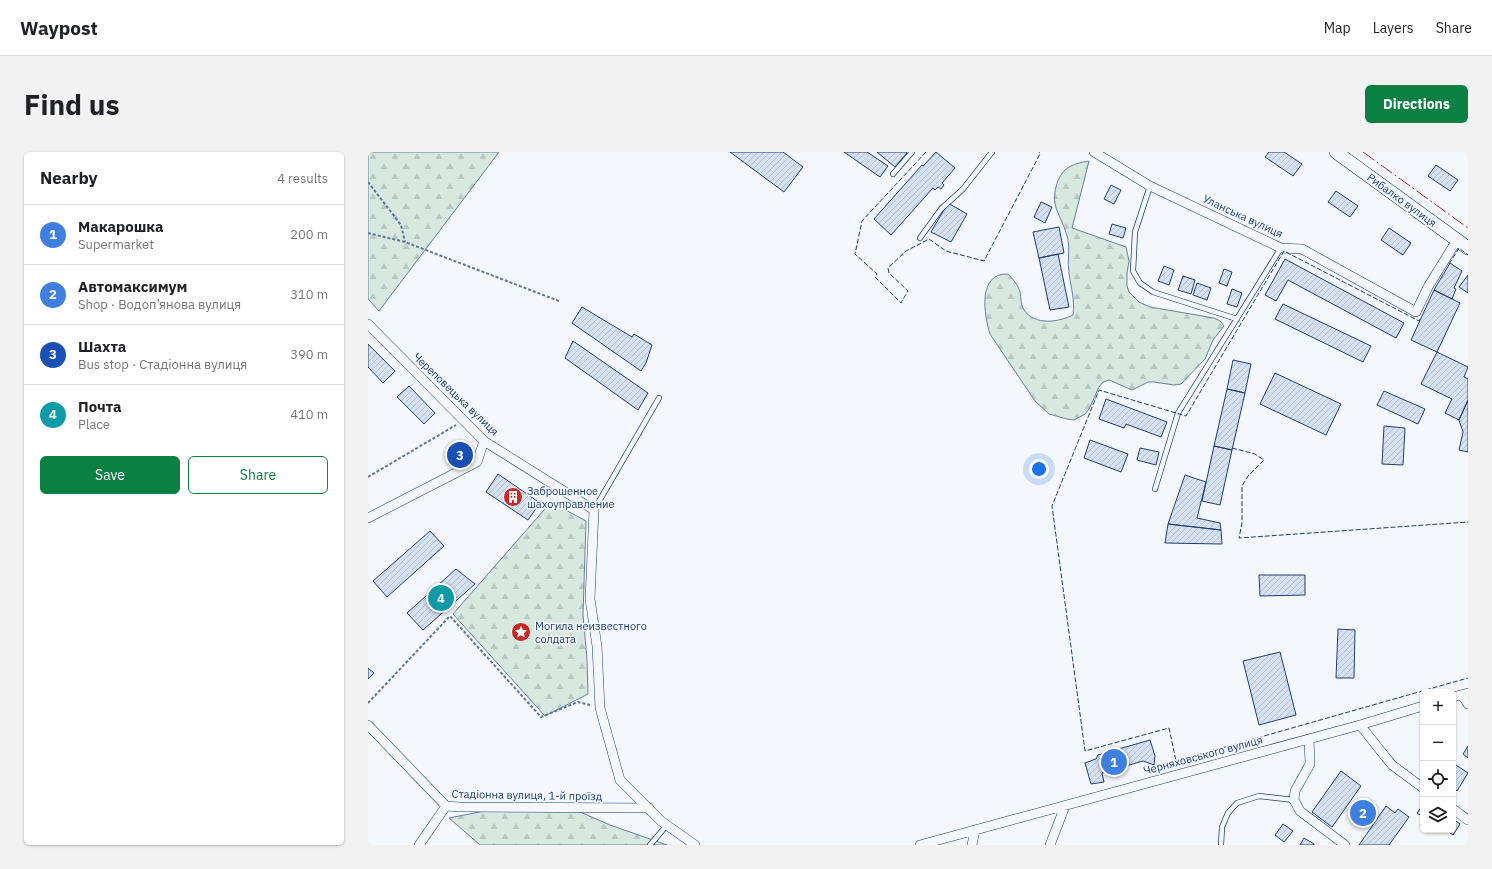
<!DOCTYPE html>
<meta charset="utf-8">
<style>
:root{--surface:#fff;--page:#f2f2f2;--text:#202124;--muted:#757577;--line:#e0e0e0;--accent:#0b8043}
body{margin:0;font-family:"IBM Plex Sans",sans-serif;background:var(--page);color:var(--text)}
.controls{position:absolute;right:12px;bottom:12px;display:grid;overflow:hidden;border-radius:6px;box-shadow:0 1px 3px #0004}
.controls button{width:36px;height:36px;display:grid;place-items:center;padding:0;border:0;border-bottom:1px solid var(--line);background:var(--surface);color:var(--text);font:20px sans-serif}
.you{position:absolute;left:671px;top:317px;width:14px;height:14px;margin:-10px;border:3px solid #fff;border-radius:50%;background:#1a73e8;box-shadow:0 0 0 6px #1a73e833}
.badge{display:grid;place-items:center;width:26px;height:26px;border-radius:50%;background:var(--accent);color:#fff;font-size:13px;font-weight:700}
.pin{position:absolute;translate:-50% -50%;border:2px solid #fff;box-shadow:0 1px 4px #0006}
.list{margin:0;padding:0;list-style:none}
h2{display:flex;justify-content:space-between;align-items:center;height:52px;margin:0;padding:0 16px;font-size:17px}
h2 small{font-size:13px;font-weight:400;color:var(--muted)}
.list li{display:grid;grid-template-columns:26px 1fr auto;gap:12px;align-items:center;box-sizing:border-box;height:60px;padding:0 16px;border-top:1px solid var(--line)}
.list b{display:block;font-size:15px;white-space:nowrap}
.list p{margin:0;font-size:13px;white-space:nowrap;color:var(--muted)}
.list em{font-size:13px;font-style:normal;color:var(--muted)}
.actions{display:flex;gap:8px;padding:12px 16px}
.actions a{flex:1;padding:9px 0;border:1px solid var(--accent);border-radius:6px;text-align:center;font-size:14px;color:var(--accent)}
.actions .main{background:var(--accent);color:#fff}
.icon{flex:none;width:22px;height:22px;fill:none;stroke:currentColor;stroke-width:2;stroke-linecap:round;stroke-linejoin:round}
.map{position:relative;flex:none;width:1100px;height:693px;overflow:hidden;border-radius:6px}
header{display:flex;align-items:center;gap:24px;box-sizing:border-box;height:56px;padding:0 20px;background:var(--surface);border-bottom:1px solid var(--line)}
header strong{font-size:19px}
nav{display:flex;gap:22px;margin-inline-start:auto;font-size:14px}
.intro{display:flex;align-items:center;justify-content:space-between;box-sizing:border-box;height:96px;padding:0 24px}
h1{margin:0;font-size:28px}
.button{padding:10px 18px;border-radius:6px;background:var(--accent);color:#fff;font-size:14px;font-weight:700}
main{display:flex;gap:24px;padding:0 24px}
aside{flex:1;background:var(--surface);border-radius:6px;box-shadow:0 1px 3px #0004}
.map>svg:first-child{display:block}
.forest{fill:url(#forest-firs);stroke:#687fa3}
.building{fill:url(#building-hatch);stroke:#1d3f73}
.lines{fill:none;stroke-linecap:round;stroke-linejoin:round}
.lane-casing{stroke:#1d3f73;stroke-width:6}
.street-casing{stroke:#1d3f73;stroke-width:10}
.secondary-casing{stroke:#1d3f73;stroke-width:14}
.path{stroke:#5e769c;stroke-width:2;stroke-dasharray:3 2;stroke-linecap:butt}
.lane{stroke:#f4f7fb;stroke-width:4.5}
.street{stroke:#f4f7fb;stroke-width:9}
.secondary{stroke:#f4f7fb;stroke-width:13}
.fence{stroke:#1d3f73;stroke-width:1;stroke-dasharray:5 2;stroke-linecap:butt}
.power{stroke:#c62828;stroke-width:1;stroke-dasharray:14 3 2 3;stroke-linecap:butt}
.labels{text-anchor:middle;stroke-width:3;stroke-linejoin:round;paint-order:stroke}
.street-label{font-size:11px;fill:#1d3f73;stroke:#f4f7fb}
.poi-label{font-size:11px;fill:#1d3f73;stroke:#f4f7fb;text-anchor:start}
</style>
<header>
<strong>Waypost</strong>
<nav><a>Map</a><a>Layers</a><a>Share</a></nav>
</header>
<div class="intro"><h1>Find us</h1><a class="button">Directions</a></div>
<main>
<aside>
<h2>Nearby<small>4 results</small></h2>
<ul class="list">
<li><span class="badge" style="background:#3f7fe0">1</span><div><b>Макарошка</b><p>Supermarket</p></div><em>200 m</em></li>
<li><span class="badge" style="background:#3f7fe0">2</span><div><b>Автомаксимум</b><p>Shop · Водоп’янова вулиця</p></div><em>310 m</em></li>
<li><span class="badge" style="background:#1a4fb4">3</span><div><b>Шахта</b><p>Bus stop · Стадіонна вулиця</p></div><em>390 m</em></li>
<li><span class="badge" style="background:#0f9aa8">4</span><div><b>Почта</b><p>Place</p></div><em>410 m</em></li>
</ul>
<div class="actions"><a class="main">Save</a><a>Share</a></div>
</aside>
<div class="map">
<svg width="1100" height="693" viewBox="0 0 1100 693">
<defs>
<pattern id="forest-firs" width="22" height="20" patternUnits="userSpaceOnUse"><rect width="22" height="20" fill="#d7e8df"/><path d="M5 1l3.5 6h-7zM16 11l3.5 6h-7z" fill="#b8c8c3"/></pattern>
<pattern id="building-hatch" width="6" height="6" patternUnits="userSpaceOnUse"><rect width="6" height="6" fill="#d5e0f0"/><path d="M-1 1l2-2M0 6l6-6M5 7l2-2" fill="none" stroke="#b6c1d1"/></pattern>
</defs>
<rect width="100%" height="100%" fill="#f4f7fb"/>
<path class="forest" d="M 0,0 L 131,0 L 11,159 L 0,147 Z
M 721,9 L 704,76 L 758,95 L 761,109 L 759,121 L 759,134 L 761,140 L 771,150 L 782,155 L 846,166 L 852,169 L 856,174 L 845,188 L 837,207 L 813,232 L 806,233 L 786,230 L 780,230 L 764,238 L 741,228 L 735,230 L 731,235 L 721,257 L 717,262 L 706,268 L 699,267 L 681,262 L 667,249 L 622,182 C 616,163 609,121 640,122 C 645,127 650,133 652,140 C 653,146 653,154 656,158 C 667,174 691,170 705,163 C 707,147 703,137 701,121 C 699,110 702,98 700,87 C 697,76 692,66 688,56 C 686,48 686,42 688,35 C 693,16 703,12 721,9 Z
M 183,350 L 218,369 L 215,463 L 219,507 L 220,542 L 177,564 L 85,462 Z
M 147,653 L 203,656 L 242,673 L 299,693 L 112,693 L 81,666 Z"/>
<path class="building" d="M 362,0 L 415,0 L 435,15 L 416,40 Z
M 476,0 L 499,0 L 520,14 L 512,25 Z
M 509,0 L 538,0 L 539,1 L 527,15 Z
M 568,0 L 587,16 L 574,31 L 576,33 L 573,37 L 570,35 L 567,38 L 565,36 L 523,83 L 506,67 L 554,13 L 555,14 Z
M 901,0 L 916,0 L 934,12 L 925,24 L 897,5 Z
M 1068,13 L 1090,28 L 1082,39 L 1060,24 Z
M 743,33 L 753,38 L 746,52 L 736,47 Z
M 968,39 L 990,54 L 982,65 L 960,50 Z
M 673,50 L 684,55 L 677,71 L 666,65 Z
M 580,51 L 599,62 L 583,90 L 563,80 Z
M 744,72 L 758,76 L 755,86 L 741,82 Z
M 691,75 L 696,101 L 671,106 L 665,80 Z
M 1021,76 L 1043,91 L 1035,103 L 1013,88 Z
M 690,102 L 701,155 L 682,158 L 671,106 Z
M 917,107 L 1036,171 L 1028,186 L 920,128 L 908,149 L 897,143 Z
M 1082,111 L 1094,119 L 1086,136 L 1088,137 L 1084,147 L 1066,138 Z
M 796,114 L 806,118 L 801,133 L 790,129 Z
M 856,117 L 864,120 L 859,134 L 851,131 Z
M 1100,123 L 1100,141 L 1091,135 Z
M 815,124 L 827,128 L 823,142 L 810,138 Z
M 829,131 L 843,136 L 839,148 L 825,143 Z
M 864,137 L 874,141 L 869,155 L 859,152 Z
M 1066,138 L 1092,151 L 1069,200 L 1043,188 Z
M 915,152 L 1003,194 L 995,210 L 907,167 Z
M 214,155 L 264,185 L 266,182 L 284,193 L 278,211 L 273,219 L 204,171 Z
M 205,189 L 280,241 L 270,258 L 197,206 Z
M 0,192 L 27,219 L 15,231 L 0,215 Z
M 1069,200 L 1100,215 L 1096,225 L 1100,227 L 1100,248 L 1091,268 L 1077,261 L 1084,247 L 1053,232 Z
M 865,208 L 883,212 L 877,241 L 859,237 Z
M 907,221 L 973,252 L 958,283 L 892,252 Z
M 41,234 L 67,261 L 56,272 L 29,245 Z
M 859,237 L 877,241 L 864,298 L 846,294 Z
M 1016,239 L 1057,257 L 1050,272 L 1009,253 Z
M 738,247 L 799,270 L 793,285 L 758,272 L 756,276 L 731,267 Z
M 1100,248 L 1100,300 L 1091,298 L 1095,280 L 1091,268 Z
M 1016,274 L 1037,276 L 1035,313 L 1014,312 Z
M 722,288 L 760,302 L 753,320 L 716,306 Z
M 846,294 L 864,298 L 852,353 L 834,349 Z
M 772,296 L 791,300 L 788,313 L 769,308 Z
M 130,322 L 172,351 L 160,368 L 118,340 Z
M 817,323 L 838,330 L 829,366 L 852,371 L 853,378 L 800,372 Z
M 800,372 L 853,378 L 854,392 L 797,391 Z
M 62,379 L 76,394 L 19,445 L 5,429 Z
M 88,417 L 107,432 L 55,478 L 39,461 Z
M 891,423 L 937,423 L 937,443 L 892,444 Z
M 970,477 L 987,478 L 986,526 L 968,526 Z
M 912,500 L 928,563 L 891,573 L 875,509 Z
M 0,516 L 6,521 L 0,527 Z
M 782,588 L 787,604 L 786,613 L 775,609 L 734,621 L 736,630 L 723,632 L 717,611 L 728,607 L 730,603 Z
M 1100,594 L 1100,606 L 1095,602 Z
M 1085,611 L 1100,621 L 1089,639 L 1085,636 Z
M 973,619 L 993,634 L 964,675 L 944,660 Z
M 1055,653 L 1055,665 L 1049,661 Z
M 1018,654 L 1027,661 L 1030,657 L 1041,665 L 1021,693 L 991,693 Z
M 1085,667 L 1092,672 L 1085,683 L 1078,678 L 1085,678 Z
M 915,672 L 925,679 L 916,690 L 907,683 Z
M 936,686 L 946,692 L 946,693 L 932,693 Z"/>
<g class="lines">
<g class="lane-casing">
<path id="lane" d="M 525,22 L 544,0
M 782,34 L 767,80 L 765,119 L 772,131 L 785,140 L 869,167
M 552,86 L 573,57 L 595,37 L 624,0
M 787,337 L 810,261 L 913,96
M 226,358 L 291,246
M 282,693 L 299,673
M 853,693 L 854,675 L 860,661 L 869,651 L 891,644 L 926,648"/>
</g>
<g class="street-casing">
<path id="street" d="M 726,0 L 782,34 L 913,96 L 934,97 L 1048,160 L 1060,135 L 1089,88
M 0,172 L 116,289 L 226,358 L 222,447 L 229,494 L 232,556 L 252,628 L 293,669 L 327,693
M 0,366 L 109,310 L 116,289
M 1094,543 L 1100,552
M 1085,545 L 1100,541
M 0,573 L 78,654 L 92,655 L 281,656
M 992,573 L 1024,613 L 1055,636
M 941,587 L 942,612 L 927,639 L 926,648 L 932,659 L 977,693
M 1085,657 L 1100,668
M 51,693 L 78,654
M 552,693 L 992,573 L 1055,554
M 604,693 L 607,678
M 682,693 L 697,654"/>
</g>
<g class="secondary-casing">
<path id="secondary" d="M 968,0 L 1100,96"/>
</g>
<path class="path" d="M 0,30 L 33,73 L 37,90
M 0,81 L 37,90 L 191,149
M 0,325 L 88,273
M 0,551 L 82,464 L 173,565 L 210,550 L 222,553"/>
<use href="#lane" class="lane"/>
<use href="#street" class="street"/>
<use href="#secondary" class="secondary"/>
<path class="fence" d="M 558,0 L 494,69 L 487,102 L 509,122 L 507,125 L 533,151 L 540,139 L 521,121 L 520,116 L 538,99 L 561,87 L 578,99 L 616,109 L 672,2 L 671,0
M 1081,112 L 1091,96 L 1100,103
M 1052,167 L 1051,169 L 916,99 L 818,264 L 731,238 L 684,354 L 717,599 L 801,576 L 808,609 L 1100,526
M 864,296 L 887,302 L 896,308 L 880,324 L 874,334 L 874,371 L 871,386 L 1100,370"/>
<path class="power" d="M 995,0 L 1100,76"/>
</g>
<defs>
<g id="building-disc" transform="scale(1)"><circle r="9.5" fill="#c62828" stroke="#f4f7fb"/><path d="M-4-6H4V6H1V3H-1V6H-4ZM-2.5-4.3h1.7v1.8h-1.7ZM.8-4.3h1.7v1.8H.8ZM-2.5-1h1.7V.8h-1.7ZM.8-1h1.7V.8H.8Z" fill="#fff"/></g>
<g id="sight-disc" transform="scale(1)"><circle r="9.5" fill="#c62828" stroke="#f4f7fb"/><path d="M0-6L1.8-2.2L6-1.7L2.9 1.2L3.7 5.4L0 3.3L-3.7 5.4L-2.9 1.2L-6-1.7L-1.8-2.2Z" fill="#fff"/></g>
</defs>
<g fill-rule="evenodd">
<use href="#building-disc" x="145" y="345"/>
<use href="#sight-disc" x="153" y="480"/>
</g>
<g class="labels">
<g class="street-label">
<text transform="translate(1034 48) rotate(36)" y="4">Рибалко вулиця</text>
<text transform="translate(875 64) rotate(25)" y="4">Уланська вулиця</text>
<text transform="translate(88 242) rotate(44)" y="4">Череповецька вулиця</text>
<text transform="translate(835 603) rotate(-15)" y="4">Черняховського вулиця</text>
<text transform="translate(159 643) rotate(1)" y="4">Стадіонна вулиця, 1-й проїзд</text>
</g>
<g class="poi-label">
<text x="159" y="343">Заброшенное<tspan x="159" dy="13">шахоуправление</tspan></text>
<text x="167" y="478">Могила неизвестного<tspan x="167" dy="13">солдата</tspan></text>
</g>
</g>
</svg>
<div class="controls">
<button>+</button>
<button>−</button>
<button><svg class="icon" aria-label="locate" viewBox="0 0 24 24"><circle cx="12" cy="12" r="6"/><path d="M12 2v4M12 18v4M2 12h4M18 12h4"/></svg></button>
<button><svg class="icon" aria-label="layers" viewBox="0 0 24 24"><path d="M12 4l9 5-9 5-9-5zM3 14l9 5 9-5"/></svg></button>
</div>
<div class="you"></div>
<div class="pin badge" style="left:746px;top:610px;background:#3f7fe0">1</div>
<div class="pin badge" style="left:995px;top:661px;background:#3f7fe0">2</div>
<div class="pin badge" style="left:92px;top:303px;background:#1a4fb4">3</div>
<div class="pin badge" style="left:73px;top:446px;background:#0f9aa8">4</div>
</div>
</main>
